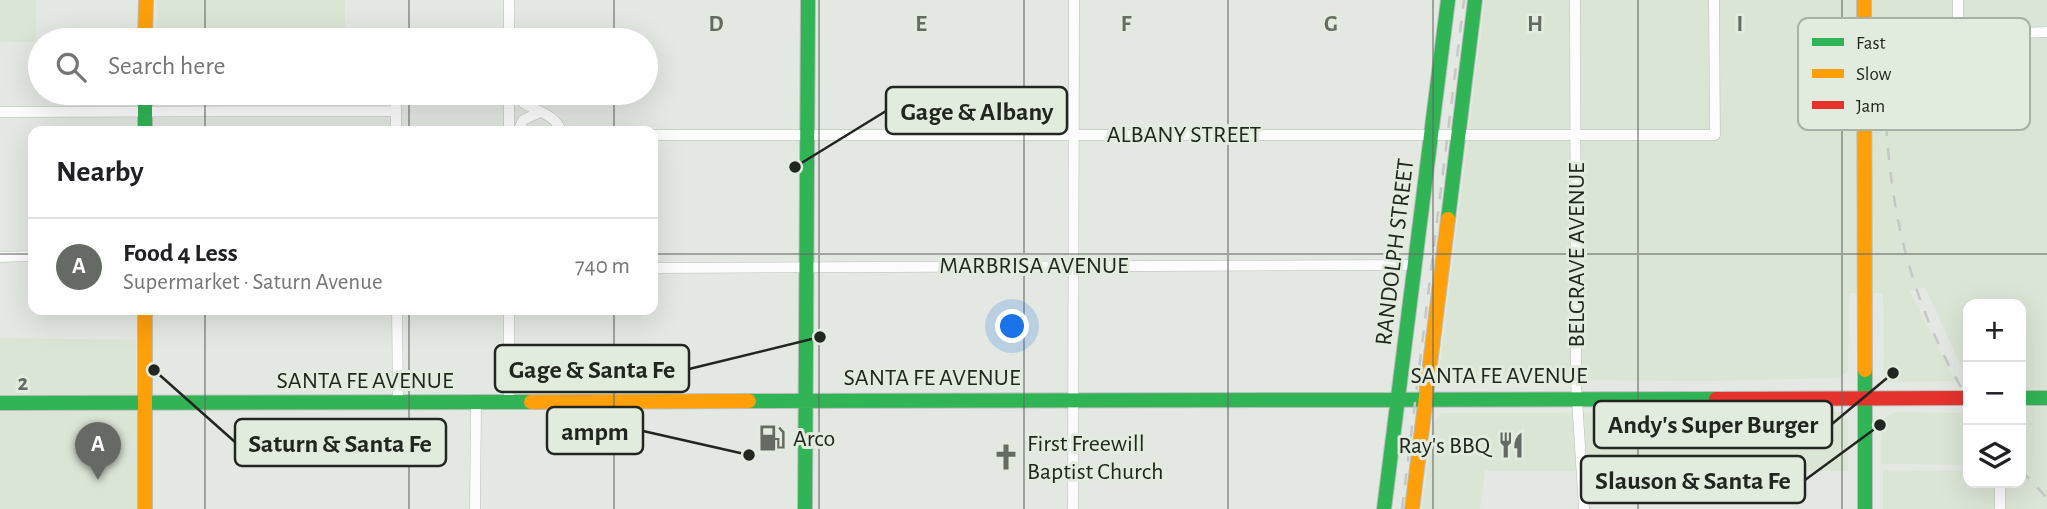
<!DOCTYPE html>
<meta charset="utf-8">
<style>
:root{--surface:#fff;--page:#f2f2f2;--text:#202124;--muted:#757577;--line:#e0e0e0;--accent:#666a64}
body{margin:0;font-family:"Alegreya Sans",sans-serif;background:var(--page);color:var(--text)}
.controls{position:absolute;right:21px;bottom:21px;display:grid;overflow:hidden;border-radius:14px;box-shadow:0 7px 28px #0002}
.controls button{width:63px;height:63px;display:grid;place-items:center;padding:0;border:0;border-bottom:2px solid var(--line);background:var(--surface);color:var(--text);font:35px sans-serif}
.you{position:absolute;left:1013px;top:327px;width:24px;height:24px;margin:-18px;border:5px solid #fff;border-radius:50%;background:#1a73e8;box-shadow:0 0 0 10px #1a73e833}
.badge{display:grid;place-items:center;width:46px;height:46px;border-radius:50%;background:var(--accent);color:#fff;font-size:23px;font-weight:700}
.pin{position:absolute;translate:-50% -58px;filter:drop-shadow(0 2px 4px #0008)}
.pin::after{content:'';position:absolute;top:37px;width:24px;height:21px;background:inherit;clip-path:polygon(0 0,100% 0,50% 100%)}
.list{margin:0;padding:0;list-style:none}
h2{display:flex;justify-content:space-between;align-items:center;height:91px;margin:0;padding:0 28px;font-size:30px}
h2 small{font-size:23px;font-weight:400;color:var(--muted)}
.list li{display:grid;grid-template-columns:46px 1fr auto;gap:21px;align-items:center;box-sizing:border-box;height:98px;padding:0 28px;border-top:2px solid var(--line)}
.list b{display:block;font-size:26px;white-space:nowrap}
.list p{margin:0;font-size:23px;white-space:nowrap;color:var(--muted)}
.list em{font-size:23px;font-style:normal;color:var(--muted)}
.icon{flex:none;width:38px;height:38px;fill:none;stroke:currentColor;stroke-width:2;stroke-linecap:round;stroke-linejoin:round}
.map{position:relative;flex:none;width:2047px;height:509px;overflow:hidden}
.search{position:absolute;background:var(--surface);box-shadow:0 7px 28px #0002;left:28px;top:28px;width:630px;height:77px;display:flex;align-items:center;gap:18px;box-sizing:border-box;padding:0 24px;border-radius:38px;color:var(--muted);font-size:26px}
.panel{position:absolute;background:var(--surface);box-shadow:0 7px 28px #0002;left:28px;top:126px;width:630px;height:189px;border-radius:14px}
.map>svg:first-child{display:block}
.built{fill:#dbe5d6}
.lines{fill:none;stroke-linecap:round;stroke-linejoin:round}
.street-casing{stroke:#babeb9;stroke-width:11}
.fast-casing{stroke:#babeb9;stroke-width:16}
.slow-casing{stroke:#babeb9;stroke-width:16}
.jam-casing{stroke:#babeb9;stroke-width:16}
.street{stroke:#fbfcfb;stroke-width:10}
.fast{stroke:#30b455;stroke-width:14}
.slow{stroke:#ff9f0a;stroke-width:14}
.jam{stroke:#e5322d;stroke-width:14}
.rail{stroke:#c6c8c6;stroke-width:2.5;stroke-dasharray:12 12;stroke-linecap:butt}
.grid{fill:none;stroke:#666a64;stroke-width:2;stroke-opacity:0.55}
.labels{text-anchor:middle;stroke-width:6;stroke-linejoin:round;paint-order:stroke}
.street-label{font-size:24px;fill:#222620;stroke:#e2ecde}
.poi-label{font-size:24px;fill:#222620;stroke:#e2ecde;text-anchor:start}
.key{fill:#e2ecde;stroke:#a8b1a5;stroke-width:2}
.key-label{font-size:19px;fill:#222620}
.grid-label{font-size:23px;text-anchor:middle;font-weight:bold;fill:#666a64;stroke:#e2ecde;stroke-width:6;stroke-linejoin:round;paint-order:stroke}
.leader{fill:none;stroke:#222620;stroke-width:2.5}
.callout-dot{fill:#222620;stroke:#e2ecde;stroke-width:2.5}
.callout{fill:#e2ecde;stroke:#222620;stroke-width:2.5}
.callout-label{font-size:26px;text-anchor:middle;font-weight:bold;fill:#222620}
</style>
<div class="map">
<svg width="2047" height="509" viewBox="0 0 2047 509">
<rect width="100%" height="100%" fill="#e3e8e2"/>
<path class="built" d="M 0,0 L 36,0 L 36,42 L 0,42 Z
M 157,0 L 345,0 L 345,35 L 330,35 L 323,29 L 314,29 L 312,35 L 157,36 Z
M 1485,0 L 2047,0 L 2047,509 L 1883,509 L 1883,470 L 1968,471 L 1968,483 L 2021,483 L 2021,304 L 1968,304 L 1968,381 L 1925,287 L 1910,291 L 1955,381 L 1884,382 L 1883,293 L 1849,293 L 1848,371 L 1839,378 L 1706,381 L 1441,379 L 1439,373 Z
M 0,338 L 136,340 L 138,509 L 0,509 Z
M 1842,412 L 1848,421 L 1848,471 L 1485,471 L 1480,509 L 1422,509 L 1433,422 L 1442,413 Z
M 1894,412 L 1968,413 L 1968,465 L 1882,464 L 1882,420 Z"/>
<g class="lines">
<g class="street-casing">
<path id="street" d="M 509,0 L 509,40
M 1575,0 L 1576,383 L 1584,509
M 1958,0 L 1958,17 C 1968,40 2024,32 2047,32
M 396,93 L 396,131
M 509,93 L 509,131
M 513,93 C 527,112 554,110 561,131
M 0,112 L 396,111
M 518,131 L 523,120 L 538,113
M 653,135 L 1715,135 L 1714,0
M 0,257 L 33,256
M 653,268 L 1416,265
M 397,310 L 398,403
M 509,310 L 509,403
M 2000,483 L 2000,509
M 475,509 L 476,403
M 1073,509 L 1074,0"/>
</g>
<g class="fast-casing">
<path id="fast" d="M 145,93 L 145,131
M 1448,219 L 1475,0
M 1865,370 L 1865,509
M 2021,398 L 2047,398
M 749,401 L 1716,399
M 0,403 L 531,402
M 805,509 L 808,0
M 1384,509 L 1448,0"/>
</g>
<g class="slow-casing">
<path id="slow" d="M 1864,0 L 1865,370
M 145,40 L 146,0
M 145,310 L 145,509
M 531,402 L 749,401
M 1412,509 L 1448,219"/>
</g>
<g class="jam-casing">
<path id="jam" d="M 1716,399 L 1968,398"/>
</g>
<use href="#street" class="street"/>
<use href="#fast" class="fast"/>
<use href="#slow" class="slow"/>
<use href="#jam" class="jam"/>
<path class="rail" d="M 1884,52 C 1884,180 1900,287 1968,399
M 2021,470 L 2047,498
M 1402,509 L 1464,0"/>
</g>
<path class="grid" d="M 205,0 L 205,40M 409,0 L 409,40M 614,0 L 614,40M 819,0 L 819,509M 1024,0 L 1024,509M 1228,0 L 1228,509M 1433,0 L 1433,509M 1638,0 L 1638,509M 1842,0 L 1842,509M 205,93 L 205,131M 409,93 L 409,131M 614,93 L 614,131M 0,254 L 33,254M 653,254 L 2047,254M 205,310 L 205,509M 409,310 L 409,509M 614,310 L 614,509"/>
<defs>
<g id="fuel-bare" transform="scale(2.1)"><path d="M-5.5-6h7V0h2V4h1.3V-2.5L3-4.5l.8-.8L6-3V5H2.5V1h-1V6h-7ZM-4.2-4.7v3.2H.2V-4.7Z" fill="#666a64" stroke="#e2ecde" stroke-width="2.5" paint-order="stroke"/></g>
<g id="restaurant-bare" transform="scale(2.1)"><path d="M-5-6h1v4h1v-4h1v4h1v-4h1v5L-1.5 .5V6h-2V.5L-5-1ZM5-6V6H3V1.5H1.5Q1.5-4 5-6Z" fill="#666a64" stroke="#e2ecde" stroke-width="2.5" paint-order="stroke"/></g>
<g id="church-bare" transform="scale(2.1)"><path d="M-1.2-6h2.4v3.5h3.3v2.4h-3.3V6h-2.4V-.1h-3.3v-2.4h3.3Z" fill="#666a64" stroke="#e2ecde" stroke-width="2.5" paint-order="stroke"/></g>
</defs>
<g fill-rule="evenodd">
<use href="#fuel-bare" x="772" y="438"/>
<use href="#restaurant-bare" x="1511" y="445"/>
<use href="#church-bare" x="1006" y="457"/>
</g>
<g class="labels">
<g class="street-label">
<text x="1184" y="142">ALBANY STREET</text>
<text transform="translate(1394 252) rotate(-83)" y="8">RANDOLPH STREET</text>
<text transform="translate(1576 255) rotate(-90)" y="8">BELGRAVE AVENUE</text>
<text x="1034" y="273">MARBRISA AVENUE</text>
<text x="1499" y="383">SANTA FE AVENUE</text>
<text x="932" y="385">SANTA FE AVENUE</text>
<text x="365" y="388">SANTA FE AVENUE</text>
</g>
<g class="poi-label">
<text x="793" y="446">Arco</text>
<text x="1027" y="451">First Freewill<tspan x="1027" dy="28">Baptist Church</tspan></text>
<text x="1490" y="453" text-anchor="end">Ray's BBQ</text>
</g>
</g>
<rect x="1798" y="18" width="232" height="112" rx="10" class="key"/>
<rect x="1812" y="38" width="32" height="8" fill="#30b455"/>
<rect x="1812" y="69" width="32" height="9" fill="#ff9f0a"/>
<rect x="1812" y="101" width="32" height="8" fill="#e5322d"/>
<g class="key-label">
<text x="1856" y="49">Fast</text>
<text x="1856" y="80">Slow</text>
<text x="1856" y="112">Jam</text>
</g>
<g class="grid-label">
<text x="716" y="31">D</text>
<text x="921" y="31">E</text>
<text x="1126" y="31">F</text>
<text x="1331" y="31">G</text>
<text x="1535" y="31">H</text>
<text x="1740" y="31">I</text>
<text x="23" y="390">2</text>
</g>
<path class="leader" d="M795 167L886 111M820 337L689 369M1893 373L1832 424M749 455L643 431M154 370L235 442M1880 425L1805 480"/>
<g class="callout-dot">
<circle cx="795" cy="167" r="7"/>
<circle cx="820" cy="337" r="7"/>
<circle cx="1893" cy="373" r="7"/>
<circle cx="749" cy="455" r="7"/>
<circle cx="154" cy="370" r="7"/>
<circle cx="1880" cy="425" r="7"/>
</g>
<g class="callout">
<rect x="886" y="87" width="181" height="47" rx="7"/>
<rect x="495" y="345" width="194" height="47" rx="7"/>
<rect x="1594" y="401" width="238" height="47" rx="7"/>
<rect x="547" y="407" width="96" height="47" rx="7"/>
<rect x="235" y="419" width="211" height="47" rx="7"/>
<rect x="1581" y="456" width="224" height="47" rx="7"/>
</g>
<g class="callout-label">
<text x="977" y="120">Gage &amp; Albany</text>
<text x="592" y="378">Gage &amp; Santa Fe</text>
<text x="1713" y="433">Andy's Super Burger</text>
<text x="595" y="440">ampm</text>
<text x="340" y="452">Saturn &amp; Santa Fe</text>
<text x="1693" y="489">Slauson &amp; Santa Fe</text>
</g>
</svg>
<div class="controls">
<button>+</button>
<button>−</button>
<button><svg class="icon" aria-label="layers" viewBox="0 0 24 24"><path d="M12 4l9 5-9 5-9-5zM3 14l9 5 9-5"/></svg></button>
</div>
<div class="you"></div>
<div class="pin badge" style="left:98px;top:480px">A</div>
<div class="search"><svg class="icon" aria-label="search" viewBox="0 0 24 24"><circle cx="10" cy="10" r="6"/><path d="M15 15l6 6"/></svg>Search here</div>
<section class="panel">
<h2>Nearby<small></small></h2>
<ul class="list">
<li><span class="badge">A</span><div><b>Food 4 Less</b><p>Supermarket · Saturn Avenue</p></div><em>740 m</em></li>
</ul>
</section>
</div>
